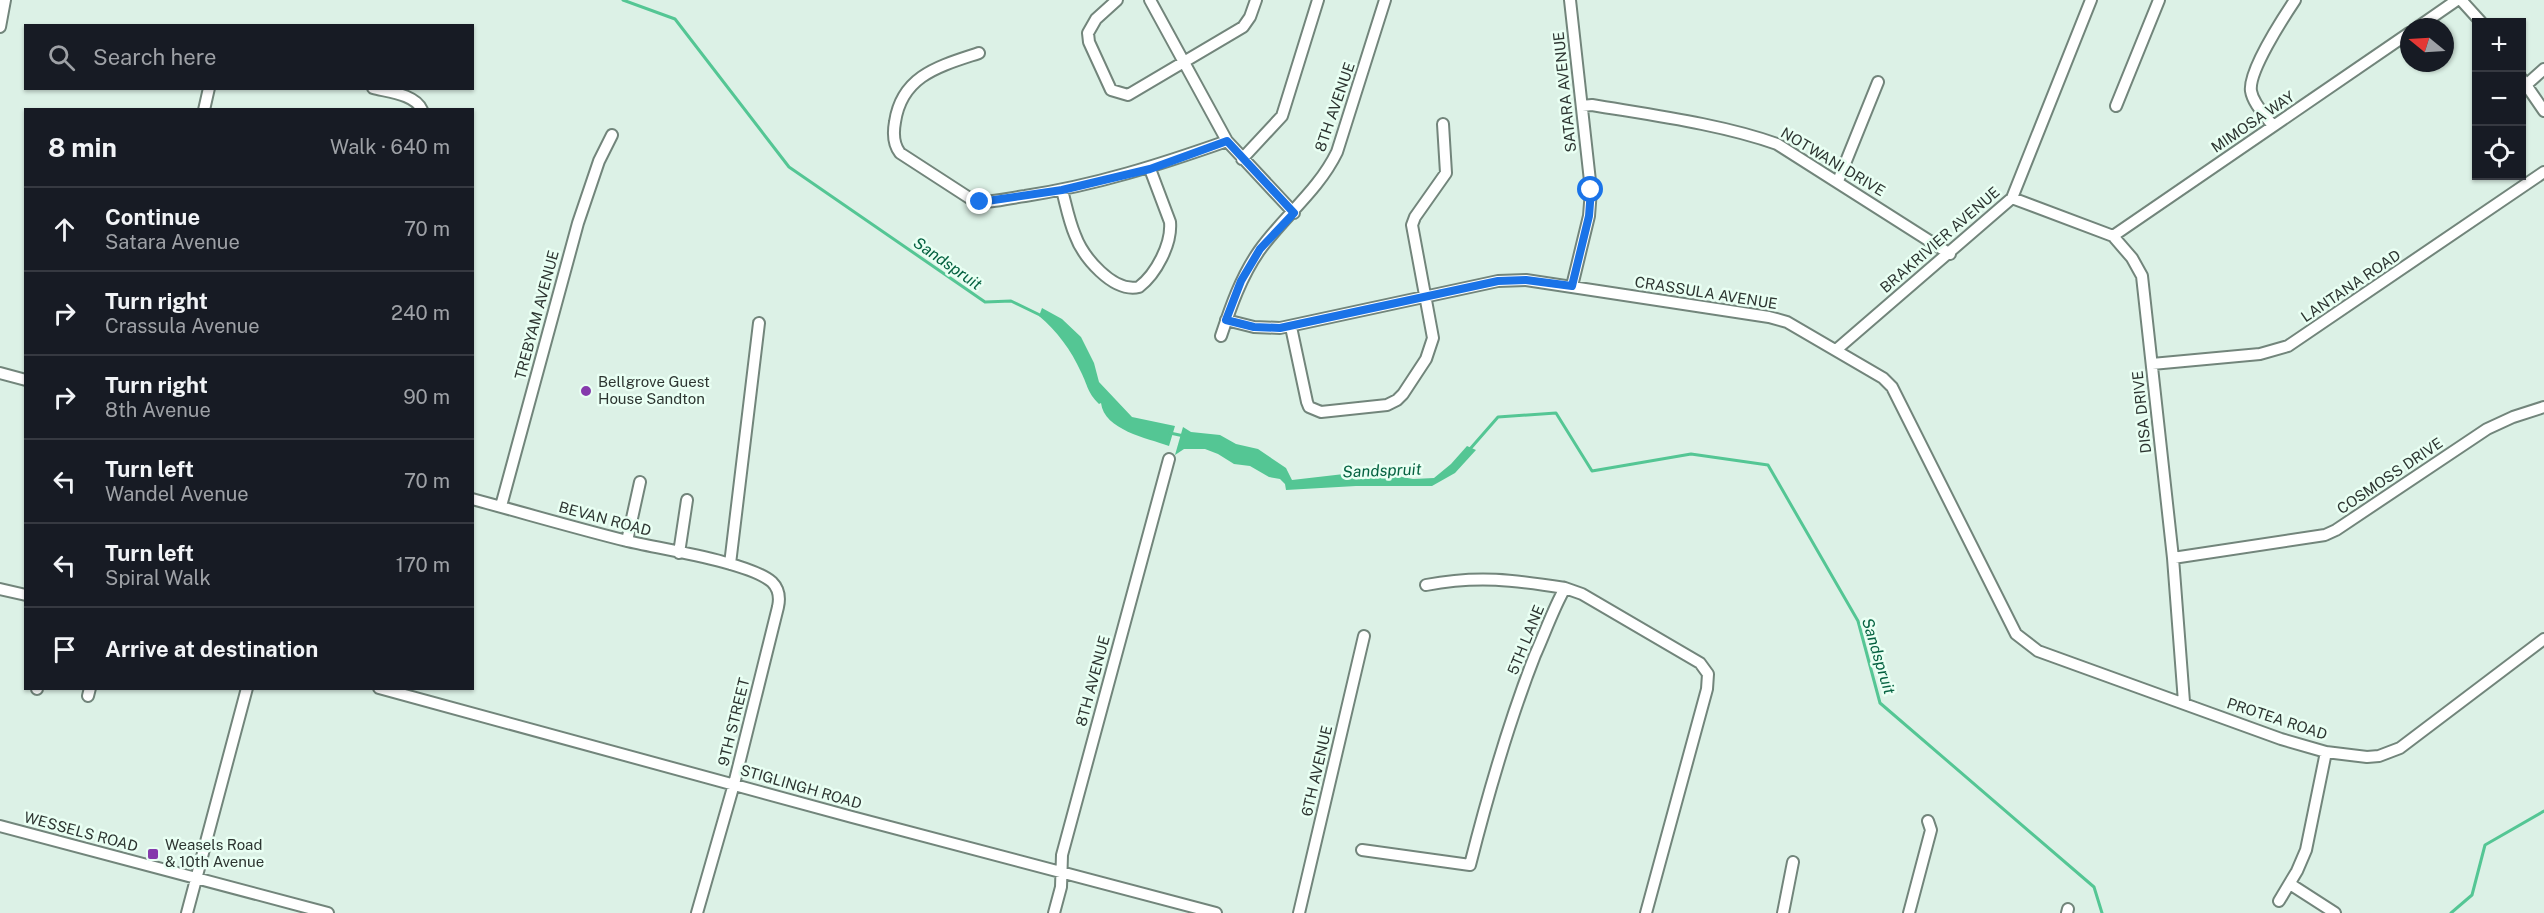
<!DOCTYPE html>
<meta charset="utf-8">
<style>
:root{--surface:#171b24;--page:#242831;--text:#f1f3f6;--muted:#9ea1a6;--line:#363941}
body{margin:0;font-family:"Public Sans",sans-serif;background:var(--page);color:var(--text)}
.controls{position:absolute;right:18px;top:18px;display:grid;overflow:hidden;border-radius:0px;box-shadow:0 2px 4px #0004}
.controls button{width:54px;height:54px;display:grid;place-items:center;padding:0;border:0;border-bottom:2px solid var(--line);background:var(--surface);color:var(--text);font:30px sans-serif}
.compass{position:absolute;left:2400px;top:18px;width:54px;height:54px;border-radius:50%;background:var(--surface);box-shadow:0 2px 4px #0004;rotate:288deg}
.stop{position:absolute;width:18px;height:18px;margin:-14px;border:4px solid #1a73e8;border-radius:50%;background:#fff}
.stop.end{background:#1a73e8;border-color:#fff;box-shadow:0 2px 6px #0008}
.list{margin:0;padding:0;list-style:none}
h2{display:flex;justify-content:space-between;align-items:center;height:78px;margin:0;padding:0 24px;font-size:26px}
h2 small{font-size:20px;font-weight:400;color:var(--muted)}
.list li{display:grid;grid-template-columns:39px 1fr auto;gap:18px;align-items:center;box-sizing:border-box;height:84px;padding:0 24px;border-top:2px solid var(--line)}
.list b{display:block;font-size:22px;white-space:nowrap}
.list p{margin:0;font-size:20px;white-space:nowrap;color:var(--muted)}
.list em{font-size:20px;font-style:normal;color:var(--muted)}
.icon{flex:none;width:33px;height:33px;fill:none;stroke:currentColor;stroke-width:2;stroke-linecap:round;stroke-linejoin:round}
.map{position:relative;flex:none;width:2544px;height:913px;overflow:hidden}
.search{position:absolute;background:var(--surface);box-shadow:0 2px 4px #0004;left:24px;top:24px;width:450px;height:66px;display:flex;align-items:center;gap:15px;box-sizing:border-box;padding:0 21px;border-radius:0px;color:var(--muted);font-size:22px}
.panel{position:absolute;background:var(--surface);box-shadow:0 2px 4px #0004;left:24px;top:108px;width:450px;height:582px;border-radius:0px}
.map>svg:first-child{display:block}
.water{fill:#54c694}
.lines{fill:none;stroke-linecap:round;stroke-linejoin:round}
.stream{stroke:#54c694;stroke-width:3}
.minor-casing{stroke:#72857b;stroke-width:14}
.minor{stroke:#fff;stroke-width:10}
.route{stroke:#1a73e8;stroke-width:8}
.poi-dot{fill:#853aac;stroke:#e9fff3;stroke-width:2}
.labels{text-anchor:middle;stroke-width:5;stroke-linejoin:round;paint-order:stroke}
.street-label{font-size:15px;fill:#2d3531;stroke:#e9fff3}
.poi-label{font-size:15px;fill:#2d3531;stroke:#e9fff3;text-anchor:start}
.water-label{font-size:16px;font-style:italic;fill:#056241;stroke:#e9fff3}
</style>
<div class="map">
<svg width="2544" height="913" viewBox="0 0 2544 913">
<rect width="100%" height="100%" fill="#dcf1e6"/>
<path class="water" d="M 1042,308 L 1062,319 L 1081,337 L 1094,363 L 1099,382 L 1132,417 L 1175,426 L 1169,446 C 1147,438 1104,430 1101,403 L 1099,404 C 1087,392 1088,386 1081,372 C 1071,350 1057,331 1039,316 Z
M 1183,427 L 1191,432 L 1220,435 L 1236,444 L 1258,449 L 1286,468 L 1292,480 L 1370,471 L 1413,479 L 1434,478 L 1451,464 L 1467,446 L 1476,450 L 1455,473 L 1432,486 L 1356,486 L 1286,490 L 1285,484 L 1280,479 L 1269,477 L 1250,466 L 1234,464 L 1218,454 L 1205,449 L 1184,449 L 1175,455 Z"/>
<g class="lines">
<path class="stream" d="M 623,0 L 675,19 L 789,167 L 985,302 L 1011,301 L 1042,316
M 1170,433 L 1184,436
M 1470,449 L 1498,417 L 1556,413 L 1592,471 L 1691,454 L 1768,465 L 1858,621 L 1880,703 L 2094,887 L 2102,913
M 2451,913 L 2472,895 L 2485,845 L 2544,811"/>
<g class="minor-casing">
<path id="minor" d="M 1117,0 L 1096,19 L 1088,33 L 1089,42 L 1111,90 L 1128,95 L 1243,27 L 1250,17 L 1256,0
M 1150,0 L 1227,141 L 1294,213
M 1570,0 L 1591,190 L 1589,216 L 1572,286
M 2461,0 L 2481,22
M 0,27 L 5,0
M 2418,27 L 2457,0
M 979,53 C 940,66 902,75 895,122 C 893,133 893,144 900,153 L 974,201 C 990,204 1009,198 1025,196 C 1096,185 1159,165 1227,141
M 2522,79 L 2544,111
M 2526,85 L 2544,69
M 373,88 C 388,92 415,94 422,110
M 1582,106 L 1592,105 C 1651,115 1721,124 1777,144 L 1950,254
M 2116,106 L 2159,0
M 204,110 L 209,88
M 2273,126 C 2266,116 2253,104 2251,91 C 2248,72 2283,18 2295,0
M 1242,159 L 1282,116 L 1318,0
M 1838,181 L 1878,82
M 1062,190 C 1066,205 1069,221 1075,235 C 1083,257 1113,293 1139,287 C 1156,274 1172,244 1170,222 L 1150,169
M 2012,198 L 2113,236 L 2132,258 L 2142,276 L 2173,558 L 2184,702
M 2113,236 L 2409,33
M 1226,320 L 1254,327 L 1280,328 L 1498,281 L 1526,280 L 1769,317 L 1787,322 L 1883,378 L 1892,387 L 2016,634 L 2038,651 L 2281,739 L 2326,752 L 2367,757 L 2379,756 L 2400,748 L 2544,639
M 1291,327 L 1307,402 L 1309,407 L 1321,412 L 1387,405 L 1397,400 L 1403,394 L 1426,359 L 1433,338 L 1412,225 L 1415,217 L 1446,173 L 1443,124
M 1221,336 C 1231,306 1241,277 1259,251 C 1284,216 1318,191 1337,152 L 1385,0
M 1836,350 L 2012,198 L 2091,0
M 2152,364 L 2260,354 L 2288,346 L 2544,172
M 0,373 L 26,380
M 472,499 C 524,513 575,528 627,541 C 660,549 749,562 772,582 C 779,589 780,598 778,607 L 734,784 L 697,913
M 501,506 L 578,223 L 599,161 L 612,135
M 627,541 L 640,482
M 679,553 L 687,500
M 2173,558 L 2325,535 L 2336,530 L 2487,429 L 2513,417 L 2544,407
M 730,564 L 759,323
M 1426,585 C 1478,575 1514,580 1565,588
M 0,589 L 26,595
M 379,688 L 852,817 L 1216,913
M 37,689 L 37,688
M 88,696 L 90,688
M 0,826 L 328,913
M 1362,850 L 1470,865 C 1488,794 1508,724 1535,655 C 1545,633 1553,609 1565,588 L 1582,594 L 1700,663 L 1708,674 L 1707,689 L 1646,913
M 2290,884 L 2335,913
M 2279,901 L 2297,871 L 2306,850 L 2326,752
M 187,913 L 247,688
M 1054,913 L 1061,887 L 1062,855 L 1169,459
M 1299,913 L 1364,636
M 1783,913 L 1793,862
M 1909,913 L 1931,830 L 1928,821
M 2067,913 L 2068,909"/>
</g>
<use href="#minor" class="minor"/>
</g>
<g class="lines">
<path class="route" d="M 980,202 L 1062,190 L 1150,169 L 1227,141 L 1294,213 L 1260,249 L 1241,281 L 1226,320 L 1254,327 L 1280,328 L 1498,281 L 1526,280 L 1572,286 L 1589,216 L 1591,190"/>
</g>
<g class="poi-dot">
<circle cx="586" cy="391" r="6"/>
<rect x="147" y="848" width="12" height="12" rx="3"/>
</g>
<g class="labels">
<g class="street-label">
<text transform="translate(1565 92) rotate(-96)" y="5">SATARA AVENUE</text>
<text transform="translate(1335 107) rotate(-71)" y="5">8TH AVENUE</text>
<text transform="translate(2253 122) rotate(-34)" y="5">MIMOSA WAY</text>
<text transform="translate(1833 162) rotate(31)" y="5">NOTWANI DRIVE</text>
<text transform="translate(1940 240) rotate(-41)" y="5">BRAKRIVIER AVENUE</text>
<text transform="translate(2351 286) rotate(-34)" y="5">LANTANA ROAD</text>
<text transform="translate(1706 293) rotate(9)" y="5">CRASSULA AVENUE</text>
<text transform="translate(537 315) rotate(-75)" y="5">TREBYAM AVENUE</text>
<text transform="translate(2142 412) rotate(-96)" y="5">DISA DRIVE</text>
<text transform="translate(2390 476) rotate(-34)" y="5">COSMOSS DRIVE</text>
<text transform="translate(605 519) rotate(15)" y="5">BEVAN ROAD</text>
<text transform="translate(1526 640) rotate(-68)" y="5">5TH LANE</text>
<text transform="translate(1093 681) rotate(-75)" y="5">8TH AVENUE</text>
<text transform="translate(2277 719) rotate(18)" y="5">PROTEA ROAD</text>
<text transform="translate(734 722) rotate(-76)" y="5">9TH STREET</text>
<text transform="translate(1317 771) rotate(-77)" y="5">6TH AVENUE</text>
<text transform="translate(801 787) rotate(16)" y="5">STIGLINGH ROAD</text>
<text transform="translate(81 832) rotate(15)" y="5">WESSELS ROAD</text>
</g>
<g class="poi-label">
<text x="598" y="387">Bellgrove Guest<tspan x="598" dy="17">House Sandton</tspan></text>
<text x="165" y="850">Weasels Road<tspan x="165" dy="17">&amp; 10th Avenue</tspan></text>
</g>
<g class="water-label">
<text transform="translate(948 263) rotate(35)" y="6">Sandspruit</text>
<text transform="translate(1382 470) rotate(-2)" y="6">Sandspruit</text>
<text transform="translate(1879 656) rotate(73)" y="6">Sandspruit</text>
</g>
</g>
</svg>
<div class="controls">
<button>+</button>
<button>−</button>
<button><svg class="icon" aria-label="locate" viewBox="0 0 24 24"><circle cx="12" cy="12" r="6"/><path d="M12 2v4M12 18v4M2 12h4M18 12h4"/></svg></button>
</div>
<svg class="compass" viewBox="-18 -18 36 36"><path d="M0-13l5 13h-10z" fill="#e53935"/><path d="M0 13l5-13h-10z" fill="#9ea1a6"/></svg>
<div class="stop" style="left:1591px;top:190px"></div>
<div class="stop end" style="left:980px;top:202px"></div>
<div class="search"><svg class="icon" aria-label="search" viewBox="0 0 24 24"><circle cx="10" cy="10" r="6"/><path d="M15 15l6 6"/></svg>Search here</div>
<section class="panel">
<h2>8 min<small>Walk · 640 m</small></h2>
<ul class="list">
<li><svg class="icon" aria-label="ahead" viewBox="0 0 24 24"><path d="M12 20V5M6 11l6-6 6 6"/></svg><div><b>Continue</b><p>Satara Avenue</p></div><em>70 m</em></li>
<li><svg class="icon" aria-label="right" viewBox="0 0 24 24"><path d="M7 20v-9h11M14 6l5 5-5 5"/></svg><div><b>Turn right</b><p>Crassula Avenue</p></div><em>240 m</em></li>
<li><svg class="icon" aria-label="right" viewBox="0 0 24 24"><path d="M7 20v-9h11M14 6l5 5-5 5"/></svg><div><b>Turn right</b><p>8th Avenue</p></div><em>90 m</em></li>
<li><svg class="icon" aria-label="left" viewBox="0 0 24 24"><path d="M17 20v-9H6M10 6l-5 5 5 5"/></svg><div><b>Turn left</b><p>Wandel Avenue</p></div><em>70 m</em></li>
<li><svg class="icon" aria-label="left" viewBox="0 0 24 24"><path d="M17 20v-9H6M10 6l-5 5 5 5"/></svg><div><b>Turn left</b><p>Spiral Walk</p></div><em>170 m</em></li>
<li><svg class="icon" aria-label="arrive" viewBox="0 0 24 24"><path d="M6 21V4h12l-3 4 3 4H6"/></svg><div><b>Arrive at destination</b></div></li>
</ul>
</section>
</div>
